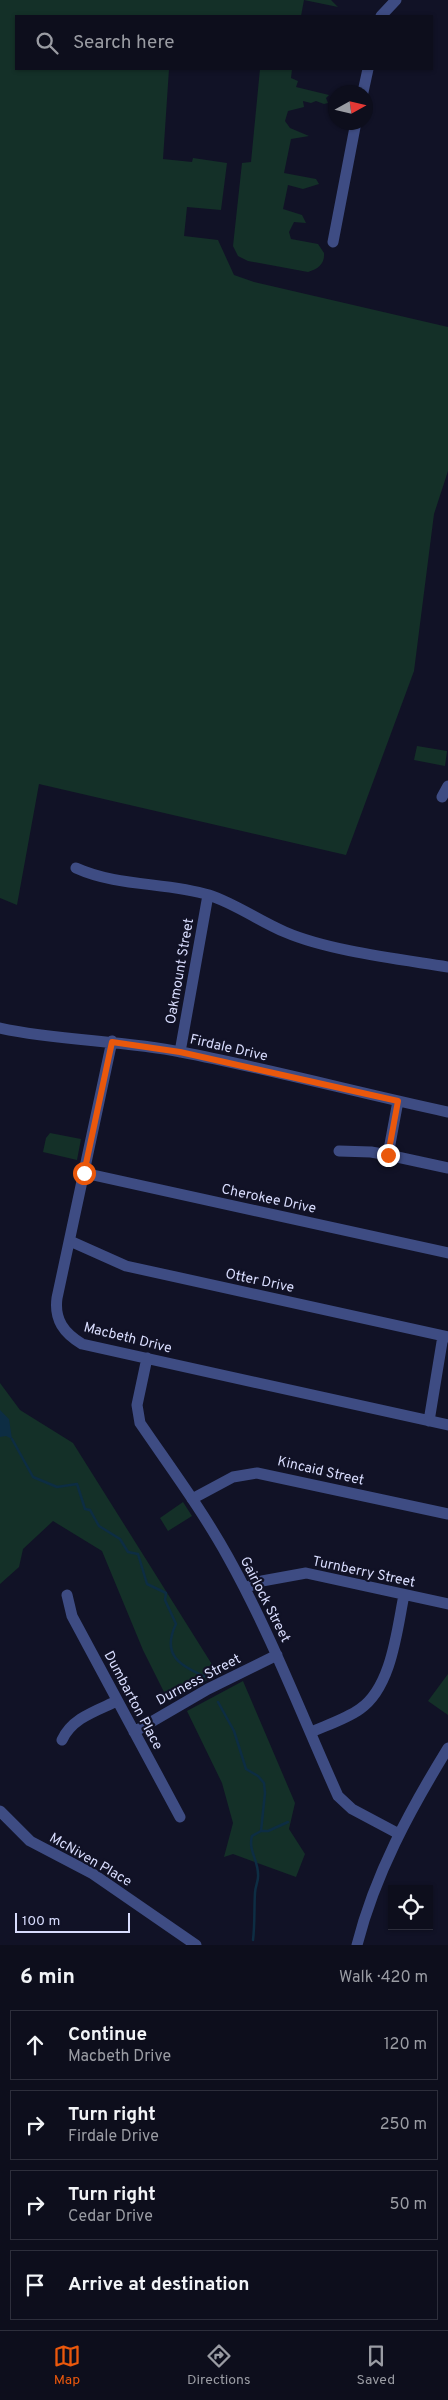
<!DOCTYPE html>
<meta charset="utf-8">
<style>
:root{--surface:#0d0e1c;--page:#1b1c29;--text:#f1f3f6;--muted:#9a9ca3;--line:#2d2e3b;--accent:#ea580c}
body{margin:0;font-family:Overpass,sans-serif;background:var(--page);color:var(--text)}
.controls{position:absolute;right:15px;bottom:15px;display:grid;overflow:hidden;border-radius:0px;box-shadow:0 1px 4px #0004}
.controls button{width:45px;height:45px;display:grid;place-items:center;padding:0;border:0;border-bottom:1px solid var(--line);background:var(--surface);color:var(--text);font:25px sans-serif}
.compass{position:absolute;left:328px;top:85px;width:45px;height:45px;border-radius:50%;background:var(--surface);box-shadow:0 1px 4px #0004;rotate:82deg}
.scale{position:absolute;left:15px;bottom:12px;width:115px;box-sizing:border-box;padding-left:5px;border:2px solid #d8dcfd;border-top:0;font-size:14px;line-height:18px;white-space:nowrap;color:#d8dcfd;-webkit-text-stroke:4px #111226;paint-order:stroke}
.stop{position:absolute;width:15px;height:15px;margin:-11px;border:4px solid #ea580c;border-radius:50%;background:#fff}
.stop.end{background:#ea580c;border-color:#fff;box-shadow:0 1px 5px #0008}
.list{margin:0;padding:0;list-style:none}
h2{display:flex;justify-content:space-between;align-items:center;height:65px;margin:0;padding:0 20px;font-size:21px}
h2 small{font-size:16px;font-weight:400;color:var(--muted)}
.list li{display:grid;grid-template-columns:32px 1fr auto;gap:15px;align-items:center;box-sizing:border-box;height:70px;margin:0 10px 10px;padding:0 10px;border:1px solid var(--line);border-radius:0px}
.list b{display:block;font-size:19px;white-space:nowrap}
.list p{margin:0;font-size:16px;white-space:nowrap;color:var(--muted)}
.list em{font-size:16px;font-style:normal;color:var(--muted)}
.icon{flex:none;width:28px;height:28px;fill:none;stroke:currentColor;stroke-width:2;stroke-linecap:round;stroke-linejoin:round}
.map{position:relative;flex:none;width:448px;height:1945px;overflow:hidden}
.search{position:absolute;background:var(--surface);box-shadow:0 1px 4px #0004;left:15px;right:15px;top:15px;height:55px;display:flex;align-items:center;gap:12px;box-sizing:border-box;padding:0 18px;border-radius:0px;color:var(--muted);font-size:19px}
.sheet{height:385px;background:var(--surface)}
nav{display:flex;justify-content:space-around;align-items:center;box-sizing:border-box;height:70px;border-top:1px solid var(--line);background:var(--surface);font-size:14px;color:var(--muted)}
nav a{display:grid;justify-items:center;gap:2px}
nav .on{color:var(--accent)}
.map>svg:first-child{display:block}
.green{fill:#143028}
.water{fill:#0d2d43}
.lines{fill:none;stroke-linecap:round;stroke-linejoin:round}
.stream{stroke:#0d2d43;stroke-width:2.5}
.minor{stroke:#3e4c83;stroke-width:11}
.route{stroke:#ea580c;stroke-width:6}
.labels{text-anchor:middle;stroke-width:4.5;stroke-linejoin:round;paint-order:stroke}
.street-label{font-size:14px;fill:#d8dcfd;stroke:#111226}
</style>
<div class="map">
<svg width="448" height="1945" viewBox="0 0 448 1945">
<rect width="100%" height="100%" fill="#111226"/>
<path class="green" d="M 0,0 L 331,0 L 338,7 L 304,0 L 301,16 L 16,16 L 16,69 L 169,69 L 163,159 L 192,162 L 193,158 L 227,163 L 221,210 L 187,207 L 184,236 L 218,240 L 234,275 L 254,282 L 448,327 L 448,471 L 434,514 L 414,671 L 346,855 L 39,784 L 17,905 L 0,898 Z
M 260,69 L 292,69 L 291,78 L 298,81 L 296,87 L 329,95 L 326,98 L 328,103 L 324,104 L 316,101 L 311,103 L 303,101 L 304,107 L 288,111 L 285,121 L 290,128 L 309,136 L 291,139 L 284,173 L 316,179 L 319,184 L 303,189 L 288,185 L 283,209 L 302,215 L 306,223 L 294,222 L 289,232 L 291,239 L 318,244 L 324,253 C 325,264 318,269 308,272 L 248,261 L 238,256 L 233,246 L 242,163 L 251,162 Z
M 417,746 L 447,751 L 445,766 L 414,760 Z
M 50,1133 L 81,1139 L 77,1160 L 43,1152 L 46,1138 Z
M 0,1383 L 20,1410 L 73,1443 L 218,1674 L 169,1702 L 143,1650 L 102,1551 L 53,1521 L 23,1549 L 19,1567 L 0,1584 Z
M 183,1502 L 192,1516 L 168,1531 L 160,1518 Z
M 448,1674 L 448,1715 L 428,1701 Z
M 243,1681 L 295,1803 L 289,1829 L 305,1854 L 296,1877 L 233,1854 L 224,1857 L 233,1823 L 222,1783 L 187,1711 Z"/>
<path class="water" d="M 0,1410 L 9,1419 L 12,1439 L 6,1436 L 0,1437 Z"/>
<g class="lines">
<path class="stream" d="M 12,1439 L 33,1477 L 57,1487 L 77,1484 L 85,1509 L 90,1510 L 99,1526 L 120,1539 L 128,1552 L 138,1554 L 147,1584 L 166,1593 L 165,1600 L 176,1624 C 161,1655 180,1666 206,1677
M 218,1702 L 234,1731 L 246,1769 L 258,1776 L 264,1783 L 265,1793 L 261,1831 L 252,1836 C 248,1850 258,1860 258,1874 C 259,1881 255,1886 255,1893 C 254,1909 255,1924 253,1940
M 261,1831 L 268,1831 L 288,1822"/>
<path class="minor" d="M 381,16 L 396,0
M 363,92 L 368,69
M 333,242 L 356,122
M 442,797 L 448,786
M 76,868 C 118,887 166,882 209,895 C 236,904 259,921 285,932 C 329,951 399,959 448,967
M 0,1028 C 59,1041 121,1040 181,1052 C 270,1069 359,1093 448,1112
M 112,1041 L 57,1298 C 54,1320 64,1333 82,1344 L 448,1425
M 180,1052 L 208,895
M 398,1101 L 388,1155 L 448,1168
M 339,1151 L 371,1152 L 388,1155
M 84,1173 L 448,1253
M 70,1241 L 126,1266 L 448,1337
M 147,1358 L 137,1405 L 140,1423 C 170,1467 202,1510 228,1557 C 271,1634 302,1716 338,1796 L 352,1809 L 399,1834
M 429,1421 L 443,1336
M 192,1499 L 233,1477 L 257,1473 L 448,1514
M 245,1588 L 262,1581 L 306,1573 L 448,1604
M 67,1595 L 72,1616 L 180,1817
M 134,1732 L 208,1689 L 277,1655
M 311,1732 C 327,1725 346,1719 360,1709 C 392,1687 397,1629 404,1595
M 62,1740 C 72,1718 96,1711 117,1701
M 0,1811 L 30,1841 L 93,1874 L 196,1945
M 357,1945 C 375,1874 410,1810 448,1748"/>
</g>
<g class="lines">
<path class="route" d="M 84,1173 L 112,1042 L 180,1052 L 398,1101 L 388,1155"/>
</g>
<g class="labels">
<g class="street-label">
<text transform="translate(179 971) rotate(-80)" y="5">Oakmount Street</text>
<text transform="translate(229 1047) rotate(13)" y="5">Firdale Drive</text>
<text transform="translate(269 1198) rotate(12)" y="5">Cherokee Drive</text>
<text transform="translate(260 1280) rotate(12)" y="5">Otter Drive</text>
<text transform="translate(128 1337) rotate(14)" y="5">Macbeth Drive</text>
<text transform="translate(321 1470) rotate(13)" y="5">Kincaid Street</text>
<text transform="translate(364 1571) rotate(12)" y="5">Turnberry Street</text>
<text transform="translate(266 1599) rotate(63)" y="5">Gairlock Street</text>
<text transform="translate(198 1679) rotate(-28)" y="5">Durness Street</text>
<text transform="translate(134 1700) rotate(62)" y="5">Dumbarton Place</text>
<text transform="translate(91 1859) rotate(30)" y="5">McNiven Place</text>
</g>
</g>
</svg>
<div class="controls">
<button><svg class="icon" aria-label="locate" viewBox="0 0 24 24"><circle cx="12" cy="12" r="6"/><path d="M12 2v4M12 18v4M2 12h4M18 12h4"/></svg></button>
</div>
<svg class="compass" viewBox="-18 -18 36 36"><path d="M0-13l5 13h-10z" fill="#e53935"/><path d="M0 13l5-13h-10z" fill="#9a9ca3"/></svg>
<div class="scale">100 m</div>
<div class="stop" style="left:84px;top:1173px"></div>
<div class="stop end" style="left:388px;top:1155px"></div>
<div class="search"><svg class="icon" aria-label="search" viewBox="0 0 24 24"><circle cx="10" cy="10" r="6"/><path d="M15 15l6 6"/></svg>Search here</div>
</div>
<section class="sheet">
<h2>6 min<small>Walk · 420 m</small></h2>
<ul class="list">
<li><svg class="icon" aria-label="ahead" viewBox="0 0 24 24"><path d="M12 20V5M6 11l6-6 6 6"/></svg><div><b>Continue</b><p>Macbeth Drive</p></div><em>120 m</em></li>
<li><svg class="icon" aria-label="right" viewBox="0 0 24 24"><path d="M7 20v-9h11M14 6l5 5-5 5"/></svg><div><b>Turn right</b><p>Firdale Drive</p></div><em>250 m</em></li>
<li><svg class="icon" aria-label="right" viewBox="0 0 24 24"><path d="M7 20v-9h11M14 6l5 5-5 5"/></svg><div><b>Turn right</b><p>Cedar Drive</p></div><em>50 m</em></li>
<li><svg class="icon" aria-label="arrive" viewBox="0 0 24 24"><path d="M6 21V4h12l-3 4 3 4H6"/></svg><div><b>Arrive at destination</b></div></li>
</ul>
</section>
<nav>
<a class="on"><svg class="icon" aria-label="map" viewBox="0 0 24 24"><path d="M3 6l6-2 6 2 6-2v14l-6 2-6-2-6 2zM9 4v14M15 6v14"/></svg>Map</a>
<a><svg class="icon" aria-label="directions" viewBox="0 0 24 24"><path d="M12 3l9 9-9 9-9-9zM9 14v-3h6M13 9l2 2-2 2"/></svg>Directions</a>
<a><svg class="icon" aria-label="saved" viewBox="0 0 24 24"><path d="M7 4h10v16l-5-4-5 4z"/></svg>Saved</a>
</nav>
